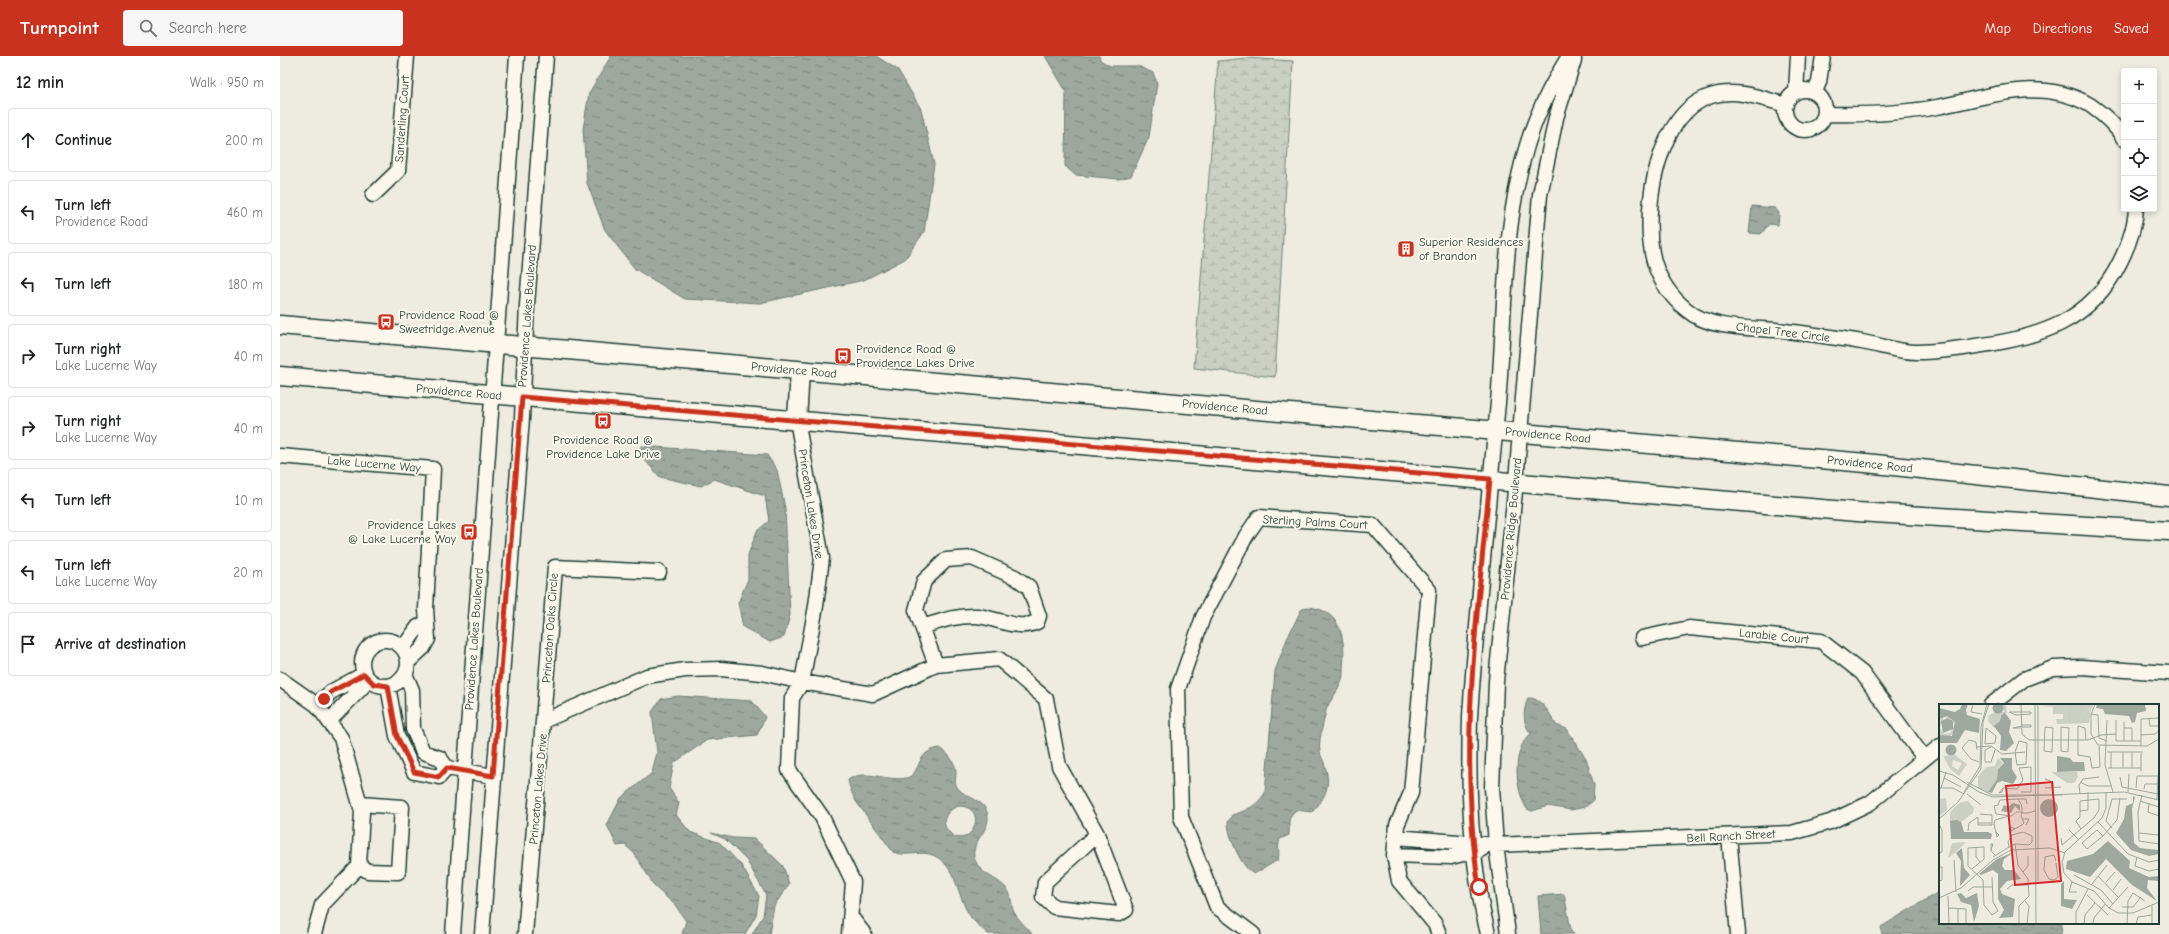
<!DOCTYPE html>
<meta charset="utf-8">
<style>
:root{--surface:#fff;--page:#f6f6f6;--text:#202124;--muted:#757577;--line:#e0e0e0;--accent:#c8321e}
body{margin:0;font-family:"Comic Neue",sans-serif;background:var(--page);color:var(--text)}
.controls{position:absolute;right:12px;top:12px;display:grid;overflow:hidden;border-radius:4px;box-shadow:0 2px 6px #0003}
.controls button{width:36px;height:36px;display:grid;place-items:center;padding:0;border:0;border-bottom:1px solid var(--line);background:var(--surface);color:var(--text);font:20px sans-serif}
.stop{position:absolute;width:12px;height:12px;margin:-9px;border:3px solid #c8321e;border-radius:50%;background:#fff}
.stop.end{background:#c8321e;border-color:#fff;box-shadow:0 1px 4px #0008}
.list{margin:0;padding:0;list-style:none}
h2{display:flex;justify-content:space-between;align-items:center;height:52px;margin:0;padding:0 16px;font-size:17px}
h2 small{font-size:13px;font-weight:400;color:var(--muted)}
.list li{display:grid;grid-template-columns:26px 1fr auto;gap:12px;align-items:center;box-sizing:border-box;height:64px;margin:0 8px 8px;padding:0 8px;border:1px solid var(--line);border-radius:4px}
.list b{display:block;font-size:15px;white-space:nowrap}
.list p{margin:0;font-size:13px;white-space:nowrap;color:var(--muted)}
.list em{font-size:13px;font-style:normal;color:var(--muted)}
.icon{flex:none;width:22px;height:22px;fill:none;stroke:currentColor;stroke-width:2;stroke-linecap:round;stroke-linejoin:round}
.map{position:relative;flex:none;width:1889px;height:878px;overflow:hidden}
header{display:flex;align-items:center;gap:24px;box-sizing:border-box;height:56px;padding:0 20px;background:var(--accent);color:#fff}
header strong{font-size:19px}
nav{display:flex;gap:22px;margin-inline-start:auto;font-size:14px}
.search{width:280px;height:36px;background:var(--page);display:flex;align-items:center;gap:10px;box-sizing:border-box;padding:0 14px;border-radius:4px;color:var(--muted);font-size:15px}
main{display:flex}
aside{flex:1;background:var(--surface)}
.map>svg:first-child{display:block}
.wetland{fill:url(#wetland-marsh);stroke:#75867c}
.water{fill:url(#water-ripples);stroke:#6c7d74;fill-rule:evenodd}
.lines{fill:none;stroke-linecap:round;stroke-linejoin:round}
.minor-casing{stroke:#1f3d34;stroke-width:17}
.major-casing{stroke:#1f3d34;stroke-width:21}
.minor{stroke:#fbf7ec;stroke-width:14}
.major{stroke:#fbf7ec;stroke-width:18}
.route{stroke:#c8321e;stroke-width:5}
.labels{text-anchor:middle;stroke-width:4;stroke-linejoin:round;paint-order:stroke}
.street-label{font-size:12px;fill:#1f3d34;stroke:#fbf7ec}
.poi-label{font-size:12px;fill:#1f3d34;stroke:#fbf7ec;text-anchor:start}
.inset-road{fill:none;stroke:#9ba69c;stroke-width:1}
.view{fill:#d62828;fill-opacity:0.15;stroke:#d62828;stroke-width:2}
.inset-edge{fill:none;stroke:#1f3d34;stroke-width:2}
</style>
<header>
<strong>Turnpoint</strong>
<div class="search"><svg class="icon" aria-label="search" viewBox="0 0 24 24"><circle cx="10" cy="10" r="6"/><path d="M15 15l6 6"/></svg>Search here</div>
<nav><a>Map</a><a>Directions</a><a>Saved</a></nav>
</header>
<main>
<aside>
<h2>12 min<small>Walk · 950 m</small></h2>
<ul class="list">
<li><svg class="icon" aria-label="ahead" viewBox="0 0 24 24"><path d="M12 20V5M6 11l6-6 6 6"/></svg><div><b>Continue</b></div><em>200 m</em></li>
<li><svg class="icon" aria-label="left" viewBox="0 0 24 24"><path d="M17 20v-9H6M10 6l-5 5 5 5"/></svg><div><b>Turn left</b><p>Providence Road</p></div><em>460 m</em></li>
<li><svg class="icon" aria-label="left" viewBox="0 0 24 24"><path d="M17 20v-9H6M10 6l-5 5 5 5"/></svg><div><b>Turn left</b></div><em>180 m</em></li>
<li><svg class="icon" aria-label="right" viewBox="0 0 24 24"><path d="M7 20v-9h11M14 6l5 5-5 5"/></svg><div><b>Turn right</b><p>Lake Lucerne Way</p></div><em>40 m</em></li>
<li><svg class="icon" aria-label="right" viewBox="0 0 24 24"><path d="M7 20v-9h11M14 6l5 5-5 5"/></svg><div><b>Turn right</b><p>Lake Lucerne Way</p></div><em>40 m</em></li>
<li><svg class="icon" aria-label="left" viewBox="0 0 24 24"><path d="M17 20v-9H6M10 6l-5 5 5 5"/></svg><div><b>Turn left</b></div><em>10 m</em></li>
<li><svg class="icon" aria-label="left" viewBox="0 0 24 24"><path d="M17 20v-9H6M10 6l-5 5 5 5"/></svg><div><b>Turn left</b><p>Lake Lucerne Way</p></div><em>20 m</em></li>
<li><svg class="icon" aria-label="arrive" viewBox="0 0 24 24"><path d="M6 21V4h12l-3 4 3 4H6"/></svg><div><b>Arrive at destination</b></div></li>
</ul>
</aside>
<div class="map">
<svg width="1889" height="878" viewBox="0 0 1889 878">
<defs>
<pattern id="wetland-marsh" width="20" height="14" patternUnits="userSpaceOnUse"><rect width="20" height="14" fill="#cbcfc4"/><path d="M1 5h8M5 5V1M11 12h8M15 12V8" fill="none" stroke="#aeb3a9"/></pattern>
<pattern id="water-ripples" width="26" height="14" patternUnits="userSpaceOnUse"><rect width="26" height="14" fill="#9fa89f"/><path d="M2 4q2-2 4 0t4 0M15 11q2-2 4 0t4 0" fill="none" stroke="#818a82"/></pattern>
</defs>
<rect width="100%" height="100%" fill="#eeece1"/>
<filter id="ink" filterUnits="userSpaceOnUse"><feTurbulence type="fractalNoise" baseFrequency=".025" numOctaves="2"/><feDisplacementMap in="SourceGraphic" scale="8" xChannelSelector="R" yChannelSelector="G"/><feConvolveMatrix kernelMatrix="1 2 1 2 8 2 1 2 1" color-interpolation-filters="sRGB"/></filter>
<g filter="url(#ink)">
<path class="wetland" d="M 966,2 L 1013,5 L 995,321 L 914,312 L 938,5 Z"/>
<path class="water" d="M 331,0 L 596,0 L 618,14 L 641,53 L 654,108 L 644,176 L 625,203 L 584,224 L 480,247 L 405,243 L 355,213 L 325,174 L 307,127 L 303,73 L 309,37 Z
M 765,0 L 819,0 L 820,4 L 830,10 L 858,10 L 873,17 L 877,27 L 869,81 L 851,120 L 839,123 L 795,119 L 785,110 L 786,35 Z
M 1472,150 L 1495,152 L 1499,157 L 1498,169 L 1489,168 L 1481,178 L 1469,177 Z
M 361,390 L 487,399 L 497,414 L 505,452 L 510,559 L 504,581 L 490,586 L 463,571 L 458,547 L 468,523 L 468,499 L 477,475 L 489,465 L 485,440 L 434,423 L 421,430 L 380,421 L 362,401 Z
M 1027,551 C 1062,553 1066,585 1063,612 C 1063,617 1063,623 1061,627 C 1057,638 1047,646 1045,659 C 1043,668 1038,687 1040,695 C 1040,700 1044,705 1045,710 C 1051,730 1046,741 1032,756 L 1016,754 C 1006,762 1010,768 1009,779 L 1000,783 C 997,791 1000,797 998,804 L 974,818 C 962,813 948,780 948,766 L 952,759 C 966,755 977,750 985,737 L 995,615 L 1007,583 L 1021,554 Z
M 398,640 L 472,645 L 485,661 L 477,679 L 427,684 L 394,707 L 389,732 L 399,747 L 396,759 L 410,776 L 440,787 L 461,809 L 479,840 L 476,859 L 465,878 L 402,878 L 406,865 L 395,849 L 375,831 L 354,797 L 345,789 L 337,790 L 327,769 L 341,742 L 372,717 L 377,696 L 372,656 L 381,643 Z
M 1248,642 C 1261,641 1271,659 1276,669 L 1287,673 L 1306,703 L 1314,729 L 1313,745 L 1305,751 L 1291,754 L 1268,750 L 1252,755 L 1247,753 C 1235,734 1231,693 1251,678 C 1242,666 1243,655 1248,642 Z
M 660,692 C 667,696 676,707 676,716 C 676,722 674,726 677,731 C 686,744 707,742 708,762 C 708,777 689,787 695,804 C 701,819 716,821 726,832 C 733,840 730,845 733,854 C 736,862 747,871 752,878 L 708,878 C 702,872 693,866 689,858 C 677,840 677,811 655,800 C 642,793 626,802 613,796 L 575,744 L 570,732 L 568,724 C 583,712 608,726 626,722 C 642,719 634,695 660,692 ZM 679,750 C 712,751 689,798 669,776 C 659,766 667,753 679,750 Z
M 431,777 L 453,782 L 475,783 L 503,810 L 509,828 L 494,850 L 489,878 L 472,878 L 483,860 L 486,839 L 467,805 L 445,783 Z
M 1660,835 L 1660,867 L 1782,867 L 1781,878 L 1602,878 L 1601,871 Z
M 1284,838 L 1291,874 L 1295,878 L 1261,878 L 1258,840 Z"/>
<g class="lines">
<g class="minor-casing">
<path id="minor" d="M1505 54a20 20 0 1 1 40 0a20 20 0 1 1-40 0Z
M 1516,36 L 1518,0
M 1535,36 L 1539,26 L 1543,0
M 1506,49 C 1481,42 1456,32 1431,40 C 1378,56 1363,149 1372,197 C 1376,219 1389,240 1407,254 C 1432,276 1483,271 1514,276 C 1537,279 1560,282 1582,286 C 1600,289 1618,296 1637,296 C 1656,296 1677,293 1696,290 C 1758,282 1811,266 1840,206 C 1848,190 1855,171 1856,153
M 1545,58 C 1583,59 1619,58 1657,51 C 1709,41 1760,20 1810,49 C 1823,58 1836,69 1844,83
M 93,139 L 118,115 L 127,0
M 517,364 L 542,502 L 536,550 L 522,626 L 512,642 L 509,714 L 542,761 L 573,826 L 569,878
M 0,400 L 153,413 L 146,553 L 148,583 L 143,592 L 128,606
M 642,571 C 661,565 677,559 697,560 C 717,562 738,575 757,566 L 759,560 L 749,531 L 735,521 L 692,502 L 666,504 L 644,525 L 636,554 L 656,609
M 1362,582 L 1409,572 L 1541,585 L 1582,617 L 1644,702
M82 607a23 23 0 1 1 46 0a23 23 0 1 1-46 0Z
M 123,592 L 138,571 L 147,566
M 125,618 L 132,634 L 133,673 L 143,696 L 160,702 L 167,712 L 213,720
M 0,623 L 37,649 L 61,682 L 82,755 L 79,810 L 42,849 L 34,878
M 108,630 L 117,680 L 134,716 L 159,721 L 167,712
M 37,649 L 51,636 L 84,618
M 1711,649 L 1744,623 L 1773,612 L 1801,611 L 1889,617
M 49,665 L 89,624
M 263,665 L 275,511 L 379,516
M 1449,780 L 1458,878
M 1115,781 L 1216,789 L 1512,777 L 1550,766 L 1590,747 L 1660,690
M 1114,799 L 1171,801 L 1202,793
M 79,810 L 88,815 L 118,816 L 122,751 L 80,748
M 571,861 L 584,878
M 173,878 L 237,0
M 202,878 L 242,362 L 247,249 L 266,0
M 245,878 L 263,665 L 367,620 L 405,614 L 441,613 L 482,617 L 522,626 L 593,638 L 656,609 L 719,603 L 766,643 L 779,710 L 817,778 L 846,854 L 839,858 L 774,851 L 763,841 L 765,826 L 817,778
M 973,878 L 937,851 L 901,761 L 898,633 L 923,561 L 966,480 L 979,461 L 1093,469 L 1149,534 L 1131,737 L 1117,769 L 1114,799 L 1119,825 L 1155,868 L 1159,878
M 1208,878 C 1190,807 1188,733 1190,660 C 1197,555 1208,451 1218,347 C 1226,254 1221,155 1255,66 C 1264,43 1276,21 1289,0
M 1228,878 L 1216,789 L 1212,732 L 1216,625 L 1236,425 L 1260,139 L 1276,62 L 1294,4"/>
</g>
<g class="major-casing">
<path id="major" d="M 0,269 L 1586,407 L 1889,440
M 0,320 L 1577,456 L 1889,475
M 517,364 L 520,315"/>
</g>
<use href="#minor" class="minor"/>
<use href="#major" class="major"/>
</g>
</g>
<g class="lines" filter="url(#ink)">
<path class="route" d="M 44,643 L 51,636 L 84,618 L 94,628 L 108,630 L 117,680 L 134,716 L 159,721 L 167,712 L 213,720 L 242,341 L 1210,423 C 1197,559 1178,696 1199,831"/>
</g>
<defs>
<g id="building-square" transform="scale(0.9)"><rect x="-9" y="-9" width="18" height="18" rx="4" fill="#c8321e" stroke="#fbf7ec"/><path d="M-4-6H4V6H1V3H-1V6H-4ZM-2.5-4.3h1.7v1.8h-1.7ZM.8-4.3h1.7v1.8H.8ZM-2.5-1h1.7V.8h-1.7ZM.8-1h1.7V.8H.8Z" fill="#fff"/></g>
<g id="bus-square" transform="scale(0.9)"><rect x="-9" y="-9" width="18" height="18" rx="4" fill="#c8321e" stroke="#fbf7ec"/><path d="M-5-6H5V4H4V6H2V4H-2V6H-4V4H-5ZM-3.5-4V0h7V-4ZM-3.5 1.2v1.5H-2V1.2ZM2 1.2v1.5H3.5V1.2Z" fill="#fff"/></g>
</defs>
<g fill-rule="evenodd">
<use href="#building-square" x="1126" y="193"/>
<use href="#bus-square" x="106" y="266"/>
<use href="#bus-square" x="563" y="300"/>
<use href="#bus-square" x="323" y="365"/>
<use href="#bus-square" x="189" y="476"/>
</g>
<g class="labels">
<g class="street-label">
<text transform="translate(122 63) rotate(-86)" y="4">Sanderling Court</text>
<text transform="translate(247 260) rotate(-86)" y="4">Providence Lakes Boulevard</text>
<text transform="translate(1503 276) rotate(7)" y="4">Chapel Tree Circle</text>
<text transform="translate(514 314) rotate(5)" y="4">Providence Road</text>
<text transform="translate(179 336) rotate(5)" y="4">Providence Road</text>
<text transform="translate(945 351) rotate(5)" y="4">Providence Road</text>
<text transform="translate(1268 379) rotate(5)" y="4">Providence Road</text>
<text transform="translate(94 408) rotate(5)" y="4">Lake Lucerne Way</text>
<text transform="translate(1590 408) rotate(6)" y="4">Providence Road</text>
<text transform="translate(531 448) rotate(81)" y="4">Princeton Lakes Drive</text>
<text transform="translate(1035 466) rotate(3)" y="4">Sterling Palms Court</text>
<text transform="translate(1231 473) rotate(-85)" y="4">Providence Ridge Boulevard</text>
<text transform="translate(270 572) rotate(-86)" y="4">Princeton Oaks Circle</text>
<text transform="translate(1494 580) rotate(6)" y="4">Larabie Court</text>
<text transform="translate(194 583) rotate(-86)" y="4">Providence Lakes Boulevard</text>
<text transform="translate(258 733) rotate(-85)" y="4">Princeton Lakes Drive</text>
<text transform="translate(1451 780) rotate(-3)" y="4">Bell Ranch Street</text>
</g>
<g class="poi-label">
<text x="1139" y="190">Superior Residences<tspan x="1139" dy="14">of Brandon</tspan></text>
<text x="119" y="263">Providence Road @<tspan x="119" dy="14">Sweetridge Avenue</tspan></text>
<text x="576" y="297">Providence Road @<tspan x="576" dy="14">Providence Lakes Drive</tspan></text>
<text x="323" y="388" text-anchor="middle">Providence Road @<tspan x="323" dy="14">Providence Lake Drive</tspan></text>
<text x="176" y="473" text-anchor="end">Providence Lakes<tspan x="176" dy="14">@ Lake Lucerne Way</tspan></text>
</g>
</g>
<g transform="translate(1659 648)">
<rect width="220" height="220" fill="#eeece1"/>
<path d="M 126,0 L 128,14 L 145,14 L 146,7 L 149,4 L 152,6 L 150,19 L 118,20 L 117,15 L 124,15 L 124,10 L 114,10 L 114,3 L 101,2 Z" fill="#cbcfc4"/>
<path d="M 63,0 L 67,0 L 68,9 L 61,11 L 61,17 L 55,24 L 49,17 L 50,11 L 55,9 L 55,7 L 65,8 ZM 6,12 L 12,13 L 16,18 L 14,29 L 10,33 L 0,31 L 0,15 ZM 5,13 L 13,15 L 15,21 L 11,29 L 5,30 L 1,24 ZM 16,51 L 28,60 L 20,72 L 12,66 L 4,52 ZM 14,56 L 23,59 L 19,66 L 13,62 ZM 59,54 L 64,59 L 59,64 L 58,75 L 49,88 L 54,90 L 39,84 L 39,72 L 47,63 L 56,62 ZM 112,68 L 138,68 L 139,73 L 135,79 L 128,79 ZM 7,94 L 8,106 L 0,112 L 0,95 ZM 29,97 L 35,104 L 34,109 L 22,118 L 11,117 L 11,109 L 15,104 L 22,98 ZM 27,138 L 17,148 L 9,154 L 13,139 Z" fill="#cbcfc4" fill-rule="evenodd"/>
<path d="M 155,0 L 152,6 L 149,4 L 146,7 L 145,14 L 128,14 L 126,1 Z" fill="#cbcfc4"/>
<path d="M53.5 4a5.5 5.5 0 1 1 11 0a5.5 5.5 0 1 1-11 0ZM 23,0 L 29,0 L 27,6 L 28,11 L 41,15 L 40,29 L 26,26 L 18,39 L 0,39 L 0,31 L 13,32 L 16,18 L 8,12 L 0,15 L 0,4 L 16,8 L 21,5 ZM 158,0 L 206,0 L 207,7 L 198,9 L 196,18 L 193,19 L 190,12 L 166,10 L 164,5 L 157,4 ZM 66,9 L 72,17 L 70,28 L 75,39 L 67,47 L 61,46 L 62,32 L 55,22 L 61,17 L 62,11 ZM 9,14 L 14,17 L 14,25 L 4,29 L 2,17 ZM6.5 46a5.5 5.5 0 1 1 11 0a5.5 5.5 0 1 1-11 0ZM 118,52 L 131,54 L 134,58 L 145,58 L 146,67 L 118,68 ZM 61,54 L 73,54 L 73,65 L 78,73 L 74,80 L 63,77 L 58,79 L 53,89 L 49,88 L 58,75 L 59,65 L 65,59 ZM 194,92 L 196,93 L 193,105 L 195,139 L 201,144 L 219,146 L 220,150 L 210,152 L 192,146 L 177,129 L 185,115 L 187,102 L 194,99 ZM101 104a9 9 0 1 1 18 0a9 9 0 1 1-18 0ZM 74,99 L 81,101 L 81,107 L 76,102 L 72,109 L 62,107 L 65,101 L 69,103 ZM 18,116 L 22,118 L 25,128 L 49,128 L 53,130 L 52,135 L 12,135 L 11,117 ZM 169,137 L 191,157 L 190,164 L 210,173 L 220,172 L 220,177 L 209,176 L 208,184 L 218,197 L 193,181 L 167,155 L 151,173 L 127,165 L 128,157 L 154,150 ZM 23,144 L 25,164 L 31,171 L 21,182 L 22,157 L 17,149 ZM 75,148 L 65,155 L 63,162 L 66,166 L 75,166 L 82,175 L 68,177 L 61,185 L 63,190 L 76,195 L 74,213 L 60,214 L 65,206 L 59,195 L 59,170 L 54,166 L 42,171 L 40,170 L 58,155 ZM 125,177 L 125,195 L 138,196 L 133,205 L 122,202 L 122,180 ZM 22,189 L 27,194 L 38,189 L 40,202 L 35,218 L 32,201 L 22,198 L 18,190 Z" fill="#9fa89f"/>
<path class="inset-road" d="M 34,0 L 32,8 L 43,10M 82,0 L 83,30 L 90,36 L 149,36 L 162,31 L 177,30M 96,0 L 97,220M 156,0 L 152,11 L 152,30 L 159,41 L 208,42 L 220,35M 70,8 L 92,8 L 92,10 L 77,11 ZM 152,10 L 159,11 L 160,34 L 168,37M 210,14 L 211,22 L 220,22M 168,16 L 166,61 L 174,88M 177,16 L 177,37 L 202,37M 185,18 L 185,37M 83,21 L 92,21 L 92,23 L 83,23M 106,23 L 114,24 L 113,48 L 105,47 ZM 122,23 L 130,24 L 129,48 L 122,47 ZM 47,24 L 57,32 L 56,39 L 46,40 ZM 82,24 L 74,24 L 83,22M 185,24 L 193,24 L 193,37M 202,31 L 216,30 L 220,27M 147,36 L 146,24 L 139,22 L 139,51 L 151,53 L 153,64 L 161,63 L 160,42M 80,37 L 88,39 L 87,60 L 78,61 L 76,48 ZM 202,42 L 202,15 L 220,14M 37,43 L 52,42 L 63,50 L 86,48M 52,43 L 46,46 L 46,58 L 52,58 L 56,46M 38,46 L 37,38 L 30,36 L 23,44 L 32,55 L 40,58M 168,48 L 204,48M 172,48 L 172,64M 184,48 L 184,64M 193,48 L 193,64M 202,49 L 202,67M 169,64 L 202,64M 0,67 L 14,71 L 40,88 L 54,93 L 185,88 L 220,96M 181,73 L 183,83 L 219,90M 5,74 L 22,83M 106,75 L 114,78 L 114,91M 28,78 L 53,91 L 124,91M 141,78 L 149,82 L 173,82M 0,84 L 14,84 L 25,90M 2,84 L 7,68M 64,84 L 60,89 L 63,88 L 64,84 L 78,85 L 84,76 L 80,64 L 92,63 L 92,88 L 82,88M 106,84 L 122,83M 197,84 L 198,72 L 219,72 L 218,95M 205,85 L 206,80 L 219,80M 25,88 L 41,62 L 42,23 L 48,0M 167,88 L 167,104 L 163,114 L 126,148 L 123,158 L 125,169 L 133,178 L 155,187 L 170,204 L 179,209 L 194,209 L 220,198M 189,88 L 190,70M 28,90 L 42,101M 141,90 L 140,81 L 144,75 L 160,73M 203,91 L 199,108 L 200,137 L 220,140M 79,95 L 87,95 L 88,100M 201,97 L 220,103M 210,99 L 209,108 L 220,112M 141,107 L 149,106 L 149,88M 39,113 L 39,121 L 53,121 L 53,111 L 41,110M 0,115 L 19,98 L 42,65 L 44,18 L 50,0M 84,115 L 90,115 L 87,121M 159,118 L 189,150 L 210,158 L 220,156M 39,119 L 53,119M 173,124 L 167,117 L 173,95 L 188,95M 76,125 L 72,123 L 72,127 L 83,121 L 85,119 L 82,112 L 83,109 L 83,104 L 82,100 L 79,95 L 61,96 L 59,101 L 55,102 L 57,110 L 72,112 L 78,108 L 82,108 L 83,109 L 89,109 L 96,107M 130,126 L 139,135M 158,126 L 164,132 L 148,145 L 143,139 ZM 29,127 L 30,119 L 39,113M 57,128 L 60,131 L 58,133 L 55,120 L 56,116 L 70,112M 84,128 L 93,132 L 93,138 L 90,141 L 76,140 L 70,143 L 69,138 L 73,131 ZM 200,129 L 220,131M 164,132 L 178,116 L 181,94M 122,134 L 123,141 L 155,114 L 160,106 L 160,95 L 141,97 L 141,113 L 137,117 L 142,125M 76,140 L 79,161 L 89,175 L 90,192 L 80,202 L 80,220M 37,143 L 37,153 L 41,158M 52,146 L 54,140 L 52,140 L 52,147 L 56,151M 0,149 L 3,148 L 3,126 L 1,122M 54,153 L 70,143M 198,153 L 196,162 L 210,167 L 220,165M 15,156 L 17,188M 117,159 L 119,173 L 115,176 L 110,175 L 105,166 L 106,153 L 115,151 L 117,157M 0,163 L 3,163 L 3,176 L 0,177M 33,165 L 45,155 L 45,143 L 29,144 L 29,162 L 44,176 L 45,201 L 53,211 L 59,207 L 54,198 L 53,173M 84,168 L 89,162 L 89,152M 135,171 L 162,186 L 174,200M 159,172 L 179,193M 99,177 L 99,0M 133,178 L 130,188 L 138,188M 167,178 L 176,168M 153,180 L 168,161M 68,185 L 73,181 L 89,181M 174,186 L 182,175M 29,187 L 34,183 L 53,183M 148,191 L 169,211M 9,192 L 10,220M 0,194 L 22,184 L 54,156 L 72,146 L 111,144 L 126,149M 86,197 L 90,202 L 88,220M 213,201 L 213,220M 183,203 L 194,203 L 202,193M 10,204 L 27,205 L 27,220M 170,204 L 189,183M 19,220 L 19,204M 137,220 L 137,208 L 149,185M 145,220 L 146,211 L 156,199M 154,220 L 155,214 L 166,200M 188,220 L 189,197 L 194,189 L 206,197M 197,220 L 199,213 L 213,211"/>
<path class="view" d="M 113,78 L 122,177 L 76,181 L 67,82 Z"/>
<rect width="220" height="220" class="inset-edge"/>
</g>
</svg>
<div class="controls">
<button>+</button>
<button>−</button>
<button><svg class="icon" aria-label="locate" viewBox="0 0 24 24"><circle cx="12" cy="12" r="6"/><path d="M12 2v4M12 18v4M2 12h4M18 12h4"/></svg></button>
<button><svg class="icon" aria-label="layers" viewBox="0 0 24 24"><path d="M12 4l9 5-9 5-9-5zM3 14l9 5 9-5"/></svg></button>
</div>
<div class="stop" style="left:1199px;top:831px"></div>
<div class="stop end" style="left:44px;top:643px"></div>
</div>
</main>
